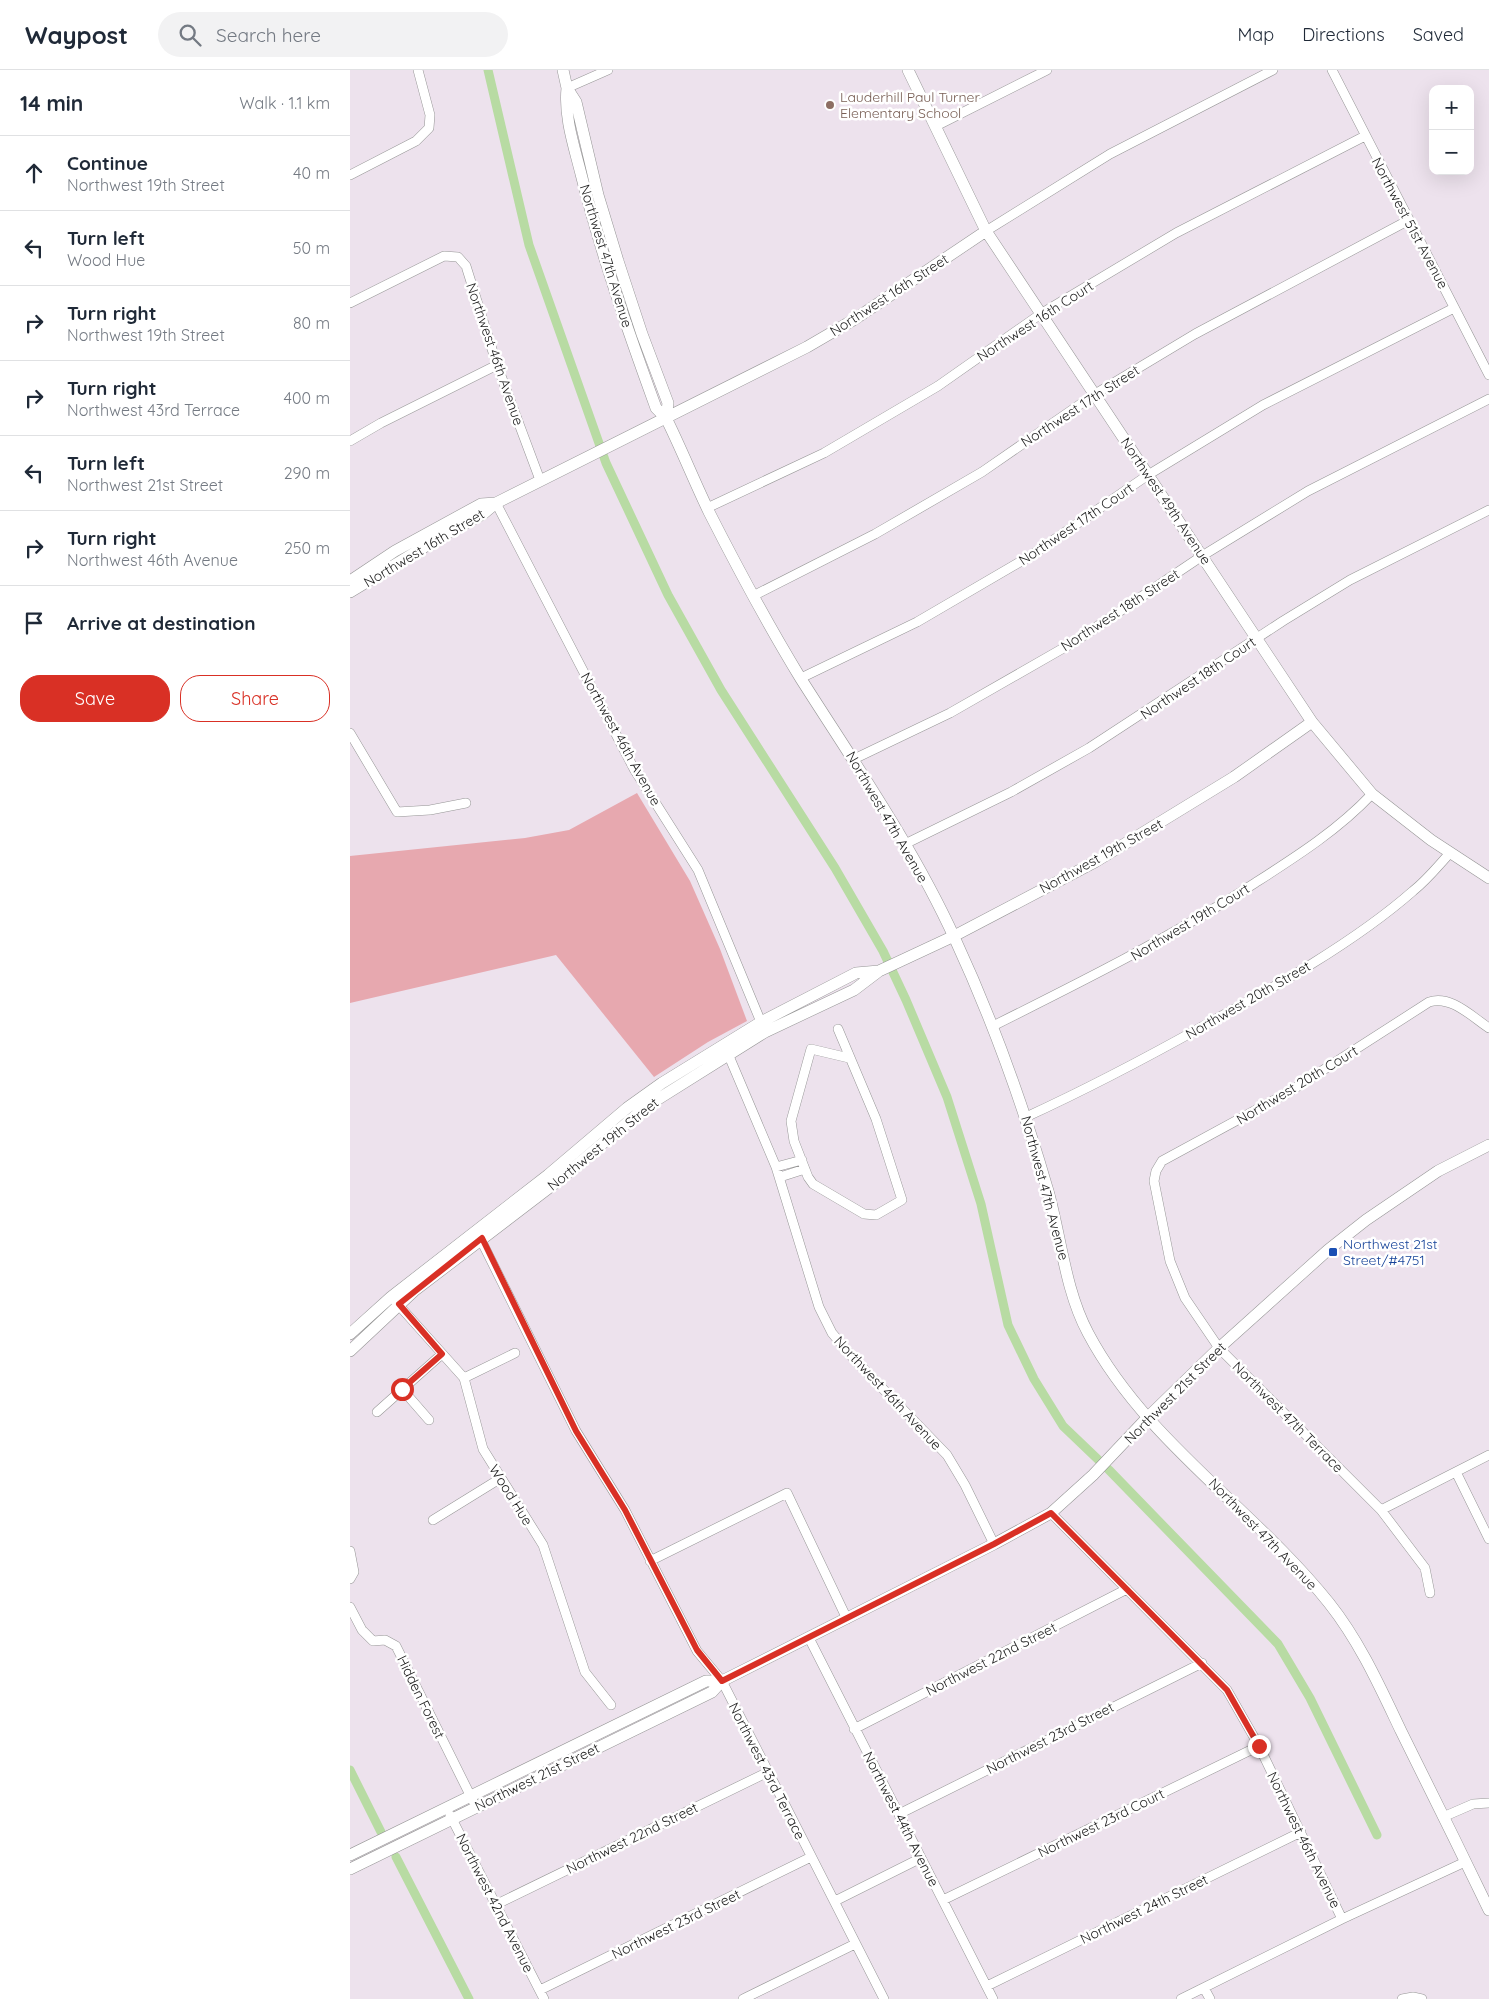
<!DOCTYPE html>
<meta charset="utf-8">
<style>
:root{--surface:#fff;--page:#f2f2f3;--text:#1f2937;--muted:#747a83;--line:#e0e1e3;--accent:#d93025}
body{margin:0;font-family:Quicksand,sans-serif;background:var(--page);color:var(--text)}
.controls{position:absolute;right:15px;top:15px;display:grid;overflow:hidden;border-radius:10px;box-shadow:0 5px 20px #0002}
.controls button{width:45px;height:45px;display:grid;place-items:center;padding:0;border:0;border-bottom:1px solid var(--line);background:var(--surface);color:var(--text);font:25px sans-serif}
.stop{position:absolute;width:15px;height:15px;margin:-11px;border:4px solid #d93025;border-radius:50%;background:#fff}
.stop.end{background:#d93025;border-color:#fff;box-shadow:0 1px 5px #0008}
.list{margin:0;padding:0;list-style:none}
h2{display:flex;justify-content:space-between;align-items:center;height:65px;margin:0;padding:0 20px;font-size:21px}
h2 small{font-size:16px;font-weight:400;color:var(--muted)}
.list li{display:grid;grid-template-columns:32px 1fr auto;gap:15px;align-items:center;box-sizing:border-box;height:75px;padding:0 20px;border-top:1px solid var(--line)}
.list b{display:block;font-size:19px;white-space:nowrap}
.list p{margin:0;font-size:16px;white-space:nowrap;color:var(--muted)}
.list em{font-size:16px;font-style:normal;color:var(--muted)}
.actions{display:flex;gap:10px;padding:15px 20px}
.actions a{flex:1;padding:11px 0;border:1px solid var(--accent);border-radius:20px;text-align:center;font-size:18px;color:var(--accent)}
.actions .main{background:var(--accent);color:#fff}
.icon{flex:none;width:28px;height:28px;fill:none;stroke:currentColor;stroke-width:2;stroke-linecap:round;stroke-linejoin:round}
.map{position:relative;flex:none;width:1139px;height:1929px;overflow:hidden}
header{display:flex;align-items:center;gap:30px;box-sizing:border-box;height:70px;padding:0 25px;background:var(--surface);border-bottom:1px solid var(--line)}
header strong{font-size:24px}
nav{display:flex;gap:28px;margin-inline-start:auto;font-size:18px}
.search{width:350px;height:45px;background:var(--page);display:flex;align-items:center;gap:12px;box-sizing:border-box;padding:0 18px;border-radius:28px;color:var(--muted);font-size:19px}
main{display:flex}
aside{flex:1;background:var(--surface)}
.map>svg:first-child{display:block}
.grass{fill:#e7a8af}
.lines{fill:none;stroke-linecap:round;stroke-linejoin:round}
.canal{stroke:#b8dba3;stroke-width:9}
.minor-casing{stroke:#969696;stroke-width:10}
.tertiary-casing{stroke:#969696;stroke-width:12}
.minor{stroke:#fff;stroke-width:9}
.tertiary{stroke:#fff;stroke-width:11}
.route{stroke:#d93025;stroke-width:6}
.education-dot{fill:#8d6e63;stroke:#fff;stroke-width:2}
.transit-dot{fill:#1a4fb4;stroke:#fff;stroke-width:2}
.labels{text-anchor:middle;stroke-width:5;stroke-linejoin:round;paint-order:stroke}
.education-label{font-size:14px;fill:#785e54;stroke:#fff;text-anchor:start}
.street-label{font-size:14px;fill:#1c1c1c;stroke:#fff}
.transit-label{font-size:14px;fill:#164399;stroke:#fff;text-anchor:start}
</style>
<header>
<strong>Waypost</strong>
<div class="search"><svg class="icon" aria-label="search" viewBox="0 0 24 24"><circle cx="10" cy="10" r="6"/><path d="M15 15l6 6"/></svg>Search here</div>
<nav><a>Map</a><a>Directions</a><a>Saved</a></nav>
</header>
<main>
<aside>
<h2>14 min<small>Walk · 1.1 km</small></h2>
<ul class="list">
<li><svg class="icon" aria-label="ahead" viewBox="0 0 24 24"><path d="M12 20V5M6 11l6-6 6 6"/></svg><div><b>Continue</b><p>Northwest 19th Street</p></div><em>40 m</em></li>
<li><svg class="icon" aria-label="left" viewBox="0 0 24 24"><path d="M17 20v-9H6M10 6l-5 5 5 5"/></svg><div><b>Turn left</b><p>Wood Hue</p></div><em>50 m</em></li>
<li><svg class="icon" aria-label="right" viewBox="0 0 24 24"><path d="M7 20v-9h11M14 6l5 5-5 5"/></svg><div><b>Turn right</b><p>Northwest 19th Street</p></div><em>80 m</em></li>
<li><svg class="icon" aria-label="right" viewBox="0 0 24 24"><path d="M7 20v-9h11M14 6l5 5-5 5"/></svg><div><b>Turn right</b><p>Northwest 43rd Terrace</p></div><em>400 m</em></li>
<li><svg class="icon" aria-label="left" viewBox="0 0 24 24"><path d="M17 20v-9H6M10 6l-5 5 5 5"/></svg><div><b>Turn left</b><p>Northwest 21st Street</p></div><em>290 m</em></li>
<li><svg class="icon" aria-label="right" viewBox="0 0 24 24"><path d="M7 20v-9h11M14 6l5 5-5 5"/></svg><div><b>Turn right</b><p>Northwest 46th Avenue</p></div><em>250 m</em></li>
<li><svg class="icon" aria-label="arrive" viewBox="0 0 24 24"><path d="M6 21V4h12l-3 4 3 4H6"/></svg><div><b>Arrive at destination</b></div></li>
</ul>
<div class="actions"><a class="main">Save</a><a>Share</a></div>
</aside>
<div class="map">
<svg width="1139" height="1929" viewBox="0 0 1139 1929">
<rect width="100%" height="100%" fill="#ede2ed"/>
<path class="grass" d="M 287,723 L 340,811 L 370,879 L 397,951 L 358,972 L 304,1007 L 206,885 L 0,933 L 0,786 L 175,768 L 219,760 Z"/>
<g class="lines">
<path class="canal" d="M 138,0 L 179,175 L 256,393 L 318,525 L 371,620 L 485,798 L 533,881 L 556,930 L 597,1027 L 631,1134 L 658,1255 L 684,1309 L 713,1356 L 759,1400 L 928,1574 L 960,1628 L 1027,1765
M 0,1700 L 31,1762
M 46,1787 L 119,1929"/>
<g class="minor-casing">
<path id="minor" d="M 982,0 L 1139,305
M 217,18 L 258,0
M 586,56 L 697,0
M 0,105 L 66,71 L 79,58 L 80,45 L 68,0
M 636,161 L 760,84 L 923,0
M 0,233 L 94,186 L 108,187 L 116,196 L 147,295 L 190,410
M 0,371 L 31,353 L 147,295
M 146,433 L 284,699 L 348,800 L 413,957
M 357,438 L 474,383 L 588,316 L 692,243 L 826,163 L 1015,66
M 403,526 L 525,464 L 632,402 L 745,324 L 845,264 L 1059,150
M 451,608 L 567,552 L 680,486 L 798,405 L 913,335 L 1104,238
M 0,663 L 47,742 L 80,740 L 116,733
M 504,689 L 600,643 L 724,572 L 852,486 L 958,421 L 1139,329
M 555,774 L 661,722 L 739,678 L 933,551 L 1000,510 L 1139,440
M 643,956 C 733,911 821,867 905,813 C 947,786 988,760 1022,724
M 488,959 L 526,1049 L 552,1130 L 526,1145 L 514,1144 L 463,1114 L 458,1107 L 444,1071 L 441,1051 L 461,979 L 499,988
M 376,979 L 426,1097 L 469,1237 L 482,1263 L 504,1289 L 597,1385 L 615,1415 L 644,1474
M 676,1047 C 737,1019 796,988 855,955 C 923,918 1005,872 1063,821 C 1077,810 1088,796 1100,783
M 426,1097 L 452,1090
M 430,1107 L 455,1099
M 128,1164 L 226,1361 L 275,1440 L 347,1581 L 372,1611 L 534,1929
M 45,1231 L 114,1308 L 133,1379 L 193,1475 L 235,1602 L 261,1635
M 114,1308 L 165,1283
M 52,1319 L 79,1350
M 27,1342 L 92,1284
M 1106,1402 L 1139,1469
M 1031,1440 L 1139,1385
M 701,1443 L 877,1620 L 909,1676 L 992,1849
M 83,1450 L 151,1408
M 0,1481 L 4,1502 L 0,1509
M 300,1491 L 437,1423 L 497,1549
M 1080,1523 L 1075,1498 L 1031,1440 L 869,1278 L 835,1228 L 820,1191 L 804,1111 L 806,1101 L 812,1091 L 939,1022 L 1079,932 C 1101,925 1121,946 1139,958
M 0,1537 L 12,1560 L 23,1571 L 35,1570 L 46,1576 L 123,1731
M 459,1568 L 643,1929
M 504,1659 L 777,1519
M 549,1744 L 852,1593
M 100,1745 L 194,1929
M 1093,1747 L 1123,1734 L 1139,1733
M 593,1830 L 909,1676
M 485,1831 L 571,1788
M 145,1835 L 418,1702
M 637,1916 L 951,1762
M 854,1918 L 860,1929
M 190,1920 L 461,1787
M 393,1929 L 505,1874
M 831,1929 L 992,1849 L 1115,1792
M 1052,1929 L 1063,1927 L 1072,1929"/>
</g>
<g class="tertiary-casing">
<path id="tertiary" d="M 213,0 L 217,18 L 226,32 L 248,125 L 268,191 L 292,264 L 318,333 L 316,348
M 558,0 L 636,161 L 962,652 L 1022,724 L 1081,770 L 1139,808
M 217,18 C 214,47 224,76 231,104 C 251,184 278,261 306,338 L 316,348 C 331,378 344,411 359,442 C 388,499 418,555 451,609 C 505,694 563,777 605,869 C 643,951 673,1035 698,1121 C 711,1167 715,1220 738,1263 C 795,1371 904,1439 979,1533 C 1010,1572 1030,1617 1051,1661 C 1081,1721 1110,1780 1139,1840
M 0,511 L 45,481 L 131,434 L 146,433
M 0,522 L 94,465 L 133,444 L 146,433 L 457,277 L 505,249 L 636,161
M 0,1264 L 41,1227 L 198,1105 L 277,1038 L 312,1013 L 411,952 L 506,903 L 529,901
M 0,1281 L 64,1221 L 208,1111 L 297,1036 L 415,962 L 504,920 L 529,901 L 604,866 L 745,792 L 884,707 L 962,652
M 0,1785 L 356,1611 L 372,1611
M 0,1799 L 362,1622 L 372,1611 L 644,1474 L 701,1443 L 743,1405 L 797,1348 L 869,1278 L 978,1180 L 1016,1150 L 1088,1101 L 1139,1075"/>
</g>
<use href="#minor" class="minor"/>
<use href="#tertiary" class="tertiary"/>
</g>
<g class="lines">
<path class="route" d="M 52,1319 L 92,1284 L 49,1234 L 132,1168 L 226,1361 L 275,1440 L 347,1580 L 372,1611 L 644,1474 L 701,1443 L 877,1620 L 909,1676"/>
</g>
<circle class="education-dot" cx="480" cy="35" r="5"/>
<rect class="transit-dot" x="978" y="1177" width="10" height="10" rx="2.5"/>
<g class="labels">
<g class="education-label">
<text x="490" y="32">Lauderhill Paul Turner<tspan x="490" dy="16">Elementary School</tspan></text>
</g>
<g class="street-label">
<text transform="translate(1060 153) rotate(62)" y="5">Northwest 51st Avenue</text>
<text transform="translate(256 186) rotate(73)" y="5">Northwest 47th Avenue</text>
<text transform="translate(539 225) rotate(-33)" y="5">Northwest 16th Street</text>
<text transform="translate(685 251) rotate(-33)" y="5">Northwest 16th Court</text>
<text transform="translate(145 284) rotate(71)" y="5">Northwest 46th Avenue</text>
<text transform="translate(730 336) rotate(-33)" y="5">Northwest 17th Street</text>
<text transform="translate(816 431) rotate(56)" y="5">Northwest 49th Avenue</text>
<text transform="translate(726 454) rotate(-34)" y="5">Northwest 17th Court</text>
<text transform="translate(74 478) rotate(-31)" y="5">Northwest 16th Street</text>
<text transform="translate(770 540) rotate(-33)" y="5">Northwest 18th Street</text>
<text transform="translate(848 608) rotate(-34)" y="5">Northwest 18th Court</text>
<text transform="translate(271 669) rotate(61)" y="5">Northwest 46th Avenue</text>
<text transform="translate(537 747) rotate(60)" y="5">Northwest 47th Avenue</text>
<text transform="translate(751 786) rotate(-29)" y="5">Northwest 19th Street</text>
<text transform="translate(840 852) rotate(-31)" y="5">Northwest 19th Court</text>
<text transform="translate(898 930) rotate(-30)" y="5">Northwest 20th Street</text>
<text transform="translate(947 1015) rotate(-31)" y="5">Northwest 20th Court</text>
<text transform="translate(253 1074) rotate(-39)" y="5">Northwest 19th Street</text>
<text transform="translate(695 1118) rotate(75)" y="5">Northwest 47th Avenue</text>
<text transform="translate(538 1323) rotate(47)" y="5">Northwest 46th Avenue</text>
<text transform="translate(825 1323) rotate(-45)" y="5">Northwest 21st Street</text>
<text transform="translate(938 1347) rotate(45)" y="5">Northwest 47th Terrace</text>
<text transform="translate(161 1425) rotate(58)" y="5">Wood Hue</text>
<text transform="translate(913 1464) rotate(46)" y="5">Northwest 47th Avenue</text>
<text transform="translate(641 1589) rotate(-27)" y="5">Northwest 22nd Street</text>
<text transform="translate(71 1627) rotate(64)" y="5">Hidden Forest</text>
<text transform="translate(700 1668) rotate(-27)" y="5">Northwest 23rd Street</text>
<text transform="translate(417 1701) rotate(63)" y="5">Northwest 43rd Terrace</text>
<text transform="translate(187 1707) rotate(-26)" y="5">Northwest 21st Street</text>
<text transform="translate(551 1749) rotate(63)" y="5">Northwest 44th Avenue</text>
<text transform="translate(751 1753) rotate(-26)" y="5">Northwest 23rd Court</text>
<text transform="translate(282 1768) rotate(-26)" y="5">Northwest 22nd Street</text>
<text transform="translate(954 1770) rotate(64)" y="5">Northwest 46th Avenue</text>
<text transform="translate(145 1833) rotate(63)" y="5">Northwest 42nd Avenue</text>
<text transform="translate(794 1839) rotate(-26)" y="5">Northwest 24th Street</text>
<text transform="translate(326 1854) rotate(-26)" y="5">Northwest 23rd Street</text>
</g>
<g class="transit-label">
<text x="993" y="1179">Northwest 21st<tspan x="993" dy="16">Street/#4751</tspan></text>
</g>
</g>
</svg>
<div class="controls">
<button>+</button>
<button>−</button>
</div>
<div class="stop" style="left:52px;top:1319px"></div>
<div class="stop end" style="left:909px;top:1676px"></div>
</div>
</main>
